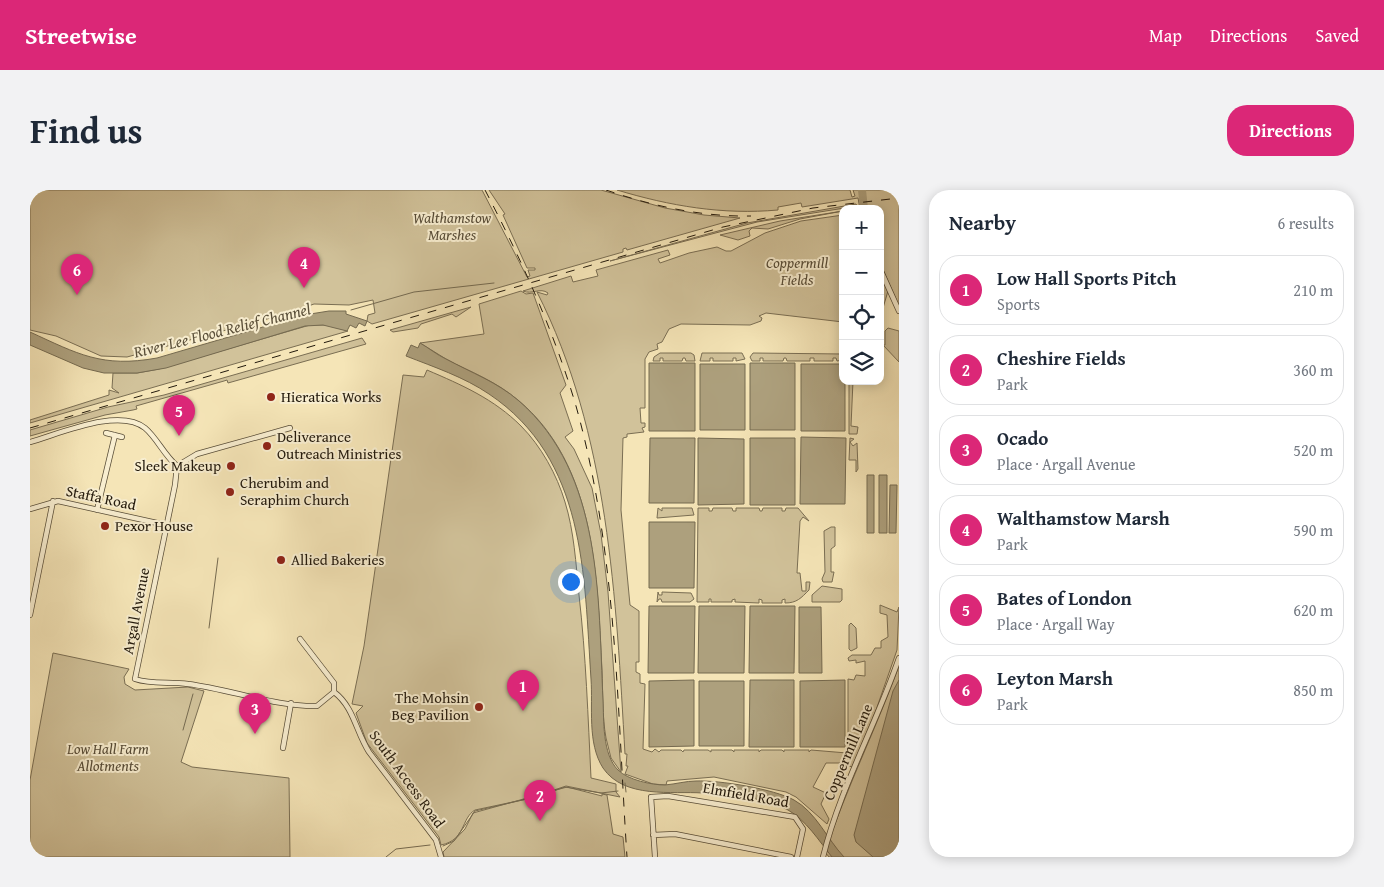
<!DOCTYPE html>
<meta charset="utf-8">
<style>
:root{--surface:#fff;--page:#f2f2f3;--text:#1f2937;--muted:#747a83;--line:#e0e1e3;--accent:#db2777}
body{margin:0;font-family:"Gentium Book Plus",serif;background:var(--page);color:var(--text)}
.controls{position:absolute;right:15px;top:15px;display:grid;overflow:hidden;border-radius:10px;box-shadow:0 2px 12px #0003}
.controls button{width:45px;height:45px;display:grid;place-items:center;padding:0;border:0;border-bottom:1px solid var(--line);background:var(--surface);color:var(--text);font:25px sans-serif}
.you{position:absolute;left:540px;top:391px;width:18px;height:18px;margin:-12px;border:4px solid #fff;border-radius:50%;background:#1a73e8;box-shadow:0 0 0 8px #1a73e833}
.badge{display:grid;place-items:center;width:32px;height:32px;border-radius:50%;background:var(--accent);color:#fff;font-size:16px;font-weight:700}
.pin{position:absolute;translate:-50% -41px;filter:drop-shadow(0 1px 2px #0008)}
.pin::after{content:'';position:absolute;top:26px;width:18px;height:15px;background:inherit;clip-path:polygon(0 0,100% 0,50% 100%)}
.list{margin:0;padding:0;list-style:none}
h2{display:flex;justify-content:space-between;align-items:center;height:65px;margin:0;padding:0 20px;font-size:21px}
h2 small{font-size:16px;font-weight:400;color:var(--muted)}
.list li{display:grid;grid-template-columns:32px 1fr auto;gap:15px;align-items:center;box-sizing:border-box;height:70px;margin:0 10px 10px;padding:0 10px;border:1px solid var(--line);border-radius:20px}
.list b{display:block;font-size:19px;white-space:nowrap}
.list p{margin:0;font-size:16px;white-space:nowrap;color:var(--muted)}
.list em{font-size:16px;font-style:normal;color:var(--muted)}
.icon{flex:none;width:28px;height:28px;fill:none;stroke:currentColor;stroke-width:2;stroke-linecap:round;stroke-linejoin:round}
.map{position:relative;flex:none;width:869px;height:667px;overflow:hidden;border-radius:20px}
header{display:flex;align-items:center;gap:30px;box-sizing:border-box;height:70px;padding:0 25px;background:var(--accent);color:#fff}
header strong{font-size:24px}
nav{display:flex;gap:28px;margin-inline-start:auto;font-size:18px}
.intro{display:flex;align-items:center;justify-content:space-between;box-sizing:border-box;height:120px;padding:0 30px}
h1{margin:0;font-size:35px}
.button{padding:12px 22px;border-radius:20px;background:var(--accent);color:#fff;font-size:18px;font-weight:700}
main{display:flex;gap:30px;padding:0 30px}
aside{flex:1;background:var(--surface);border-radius:20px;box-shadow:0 2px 12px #0003}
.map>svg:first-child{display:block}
.green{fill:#d1c29a;stroke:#7a6e53}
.water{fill:#ada07d;stroke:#756a50}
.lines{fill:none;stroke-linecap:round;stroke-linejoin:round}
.stream{stroke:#756a50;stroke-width:1}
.river{stroke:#ada07d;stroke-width:8}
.minor-casing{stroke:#574c37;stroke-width:6}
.minor{stroke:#f8eed0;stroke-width:4.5}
.rail{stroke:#22190c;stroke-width:1;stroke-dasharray:9 9;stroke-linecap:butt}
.poi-dot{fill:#8f2418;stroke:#f8eed0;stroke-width:2}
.labels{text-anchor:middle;stroke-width:4;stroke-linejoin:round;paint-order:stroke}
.park-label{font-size:15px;font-style:italic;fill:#574c37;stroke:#f8eed0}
.poi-label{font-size:15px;fill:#22190c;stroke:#f8eed0;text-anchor:start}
.street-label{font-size:15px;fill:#22190c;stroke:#f8eed0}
.water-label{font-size:16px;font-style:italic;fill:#5a4f39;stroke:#f8eed0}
</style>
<header>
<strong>Streetwise</strong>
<nav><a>Map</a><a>Directions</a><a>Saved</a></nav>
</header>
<div class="intro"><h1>Find us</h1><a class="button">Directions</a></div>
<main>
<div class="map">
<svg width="869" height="667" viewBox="0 0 869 667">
<rect width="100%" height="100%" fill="#f5e5b7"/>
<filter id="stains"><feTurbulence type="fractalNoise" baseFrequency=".004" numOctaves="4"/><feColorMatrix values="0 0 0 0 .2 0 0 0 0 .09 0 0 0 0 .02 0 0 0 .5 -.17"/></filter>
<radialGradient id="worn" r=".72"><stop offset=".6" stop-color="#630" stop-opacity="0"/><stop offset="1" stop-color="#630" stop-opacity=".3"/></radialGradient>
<path class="green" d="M 0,0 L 452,0 L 497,87 L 500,86 L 498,80 L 505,80 L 505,78 L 497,78 L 473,25 L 475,24 L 459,0 L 571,0 L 635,18 L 674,25 L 710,28 L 597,60 L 596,58 L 593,59 L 593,62 L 342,134 L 337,131 L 338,125 L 345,123 L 343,110 L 319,115 L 284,114 L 259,123 L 97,167 L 71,166 L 26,146 L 0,140 Z
M 587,0 L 820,0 L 822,7 L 825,6 L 823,0 L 869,0 L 869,116 L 850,73 L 850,19 L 830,19 L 828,8 L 772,17 L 771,13 L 748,17 L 748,20 C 693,25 640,16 587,0 Z
M 826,14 L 827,16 L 727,32 L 580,71 L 717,33 Z
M 813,21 L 770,29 L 738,39 L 722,38 L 719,41 L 720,46 L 708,50 L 690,45 L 750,31 Z
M 813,25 L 813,132 L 736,123 L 729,126 L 732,128 L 731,131 L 720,135 L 651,134 L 639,139 L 632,152 L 627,154 L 628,159 L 619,162 L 615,169 L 615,218 L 610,218 L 611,233 L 615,233 L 615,237 L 612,238 L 614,242 L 597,244 L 597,247 L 593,248 L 591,320 L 600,415 L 609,421 L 609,472 L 606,472 L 606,482 L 610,484 L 610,493 L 615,494 L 613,559 L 622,562 L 625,559 L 629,562 L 631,560 L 651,560 L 653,562 L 654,560 L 678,560 L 681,562 L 681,560 L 702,560 L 704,562 L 704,560 L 729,560 L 729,562 L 731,560 L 752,560 L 754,562 L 754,560 L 779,560 L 779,562 L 781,560 L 817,563 L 821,559 L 820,545 L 818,545 L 818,489 L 824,490 L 826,485 L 835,486 L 835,471 L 826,473 L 826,470 L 819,471 L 818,468 L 822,465 L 841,465 L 845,458 L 851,458 L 851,451 L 858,447 L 857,425 L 850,423 L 850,415 L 867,422 L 869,417 L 867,460 L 846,520 L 822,577 L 810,573 L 796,573 L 783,597 L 796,603 L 791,614 L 799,629 L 797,634 L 766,607 L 756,602 L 684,587 L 637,591 L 636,595 L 623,594 L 595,584 L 598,576 L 596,576 L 597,564 L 595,564 C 586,408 579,244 507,102 L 517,105 L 518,103 C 510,97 502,105 493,101 L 541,86 L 543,92 L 568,86 L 566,80 L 638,60 L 640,65 L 628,69 L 630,73 L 659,63 L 687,57 L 696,61 L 701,61 L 735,43 L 771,31 Z
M 850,85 L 858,101 L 850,128 Z
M 491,101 L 496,104 L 503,103 L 536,195 L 530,203 L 543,241 L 535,247 L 544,259 L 562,298 L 571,344 L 578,402 L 591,582 L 581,568 L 576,548 C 572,526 573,502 572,480 C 567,387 566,275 488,210 C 464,190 442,183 416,169 C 407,164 399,158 390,153 L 454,144 L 449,114 Z
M 441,117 L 426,127 L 422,124 L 391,134 L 388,138 L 363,142 L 360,140 Z
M 280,135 L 299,135 L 318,141 L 0,233 L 0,230 L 79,205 L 79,200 L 89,203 L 82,198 L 83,183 L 107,183 L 129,179 Z
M 858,138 L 869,141 L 869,172 L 853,155 L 855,155 L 855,141 Z
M 332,148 L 336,154 L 198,193 L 197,190 L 194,191 L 106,216 L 107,219 L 103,220 L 75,225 L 0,246 L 0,240 L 78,217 L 134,205 Z
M 630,163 L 661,163 L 664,165 L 665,171 L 656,171 L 655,168 L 653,168 L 652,171 L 633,171 L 633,168 L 630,168 L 630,171 L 623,171 L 624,167 Z
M 672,163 L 712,163 L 715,169 L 706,171 L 706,168 L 703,168 L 703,171 L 683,171 L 683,168 L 680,168 L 680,171 L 670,171 Z
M 723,163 L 813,164 L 813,170 L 807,171 L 806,168 L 803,168 L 803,171 L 784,171 L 784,168 L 780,168 L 780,171 L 757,171 L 756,168 L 754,168 L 753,171 L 733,171 L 733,168 L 730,168 L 730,171 L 722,171 L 720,167 Z
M 397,180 C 432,195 464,209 491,236 C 511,256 527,285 535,312 C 544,341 546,374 549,405 C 556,466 558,527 561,588 L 586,594 L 586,602 L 590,607 L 536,596 L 497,609 L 445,620 C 431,628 436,650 411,655 L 409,647 L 337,553 L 326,523 L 333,516 L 322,514 L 334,456 L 373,185 L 394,187 Z
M 819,191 L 823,191 L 821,236 L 828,237 L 827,244 L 819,244 Z
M 820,248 L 824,249 L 820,252 L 823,256 L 827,253 L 828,279 L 826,282 L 826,270 L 819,270 Z
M 628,318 L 632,321 L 632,318 L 662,318 L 664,325 L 627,328 Z
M 668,318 L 679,318 L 679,321 L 682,321 L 683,318 L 702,318 L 703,321 L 706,321 L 706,318 L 729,318 L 730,321 L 732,321 L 733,318 L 752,318 L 752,321 L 755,321 L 756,318 L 768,318 L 779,331 L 773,327 L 770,331 L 767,383 L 770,383 L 772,401 L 776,401 L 776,392 L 780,392 L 779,400 C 771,408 767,413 755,413 L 755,409 L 752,410 L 752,413 L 732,413 L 732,410 L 729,409 L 729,413 L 705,412 L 705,409 L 702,410 L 702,412 L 681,412 L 681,409 L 679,409 L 679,412 L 667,412 Z
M 801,337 L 805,337 L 805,356 L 801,359 L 801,382 L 804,382 L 802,392 L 793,392 L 792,389 L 795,382 L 794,341 Z
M 792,396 L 812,399 L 812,410 L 810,412 L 782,412 L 782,405 Z
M 628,402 L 629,405 L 632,405 L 632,402 L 661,403 L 664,409 L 660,412 L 632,412 L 631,409 L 629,409 L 627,412 Z
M 821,433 L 826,438 L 827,458 L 821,461 L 819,459 L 819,435 Z
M 23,463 L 99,479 L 94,487 L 95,494 L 105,500 L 158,497 L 174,501 L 151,572 L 162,577 L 259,588 L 260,667 L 0,667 L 0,590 Z
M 869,476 L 869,667 L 799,667 L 795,662 C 816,599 846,539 869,476 Z
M 537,597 L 572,606 L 572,604 L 577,605 L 583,644 L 593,647 L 595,667 L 414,667 L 413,662 L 435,639 L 443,623 Z"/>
<path class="water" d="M 299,121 L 316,121 L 316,124 L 337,131 L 335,136 L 329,133 L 326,138 L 320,135 L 317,141 L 293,135 L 275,136 L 136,178 L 107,183 L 74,183 L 53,178 L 0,155 L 0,142 C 48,164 72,178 127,168 L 274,125 Z
M 390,153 C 399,158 407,165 416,169 C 442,183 467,192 489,211 C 573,284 568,408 573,510 C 574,530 572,564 588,580 C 598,590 622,595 635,595 C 646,594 656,591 666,591 C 689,590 744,599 764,610 C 786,622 797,649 814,667 L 802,667 C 789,651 776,630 758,620 C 737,608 697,604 673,603 C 642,601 594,609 573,578 C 557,553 563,517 561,489 C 554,384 556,269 459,204 C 434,187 404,177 376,166 L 381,155 L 388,158 Z
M 619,173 L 665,173 L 665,241 L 619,241 Z
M 720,173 L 765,173 L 765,240 L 720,240 Z
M 670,174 L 715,174 L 715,240 L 670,240 Z
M 771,174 L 813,174 L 813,191 L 815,191 L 815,241 L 771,241 Z
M 771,247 L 816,248 L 815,314 L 770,314 Z
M 620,248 L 665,248 L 664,313 L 619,313 Z
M 668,248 L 714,249 L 714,314 L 668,315 Z
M 720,248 L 765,248 L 765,315 L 720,315 Z
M 837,285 L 844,285 L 844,343 L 837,343 Z
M 849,285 L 857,285 L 857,343 L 849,343 Z
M 860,295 L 867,295 L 866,343 L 859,343 Z
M 619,332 L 665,332 L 664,398 L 619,398 Z
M 619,416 L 665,416 L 664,483 L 618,483 Z
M 669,416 L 715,416 L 714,483 L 668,483 Z
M 720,416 L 765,416 L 764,483 L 719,483 Z
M 769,417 L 791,417 L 792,483 L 769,483 Z
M 664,490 L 664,556 L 619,557 L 619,491 Z
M 720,490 L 764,490 L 764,557 L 719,557 Z
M 815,490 L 815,557 L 770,557 L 770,491 Z
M 869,490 L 869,667 L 843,667 L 826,652 L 824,645 L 863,501 Z
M 669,491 L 714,491 L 714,556 L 669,556 Z"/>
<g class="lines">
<path class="stream" d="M 321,120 L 384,102 L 464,93
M 179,438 L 188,368
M 153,540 L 163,504
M 595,593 L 596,602
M 413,656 L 424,651 L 445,621 L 501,608 L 535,597 L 571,603 L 588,601
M 356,667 L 366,659 L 400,655"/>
<path class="river" d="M 832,0 L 834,19"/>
<g class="minor-casing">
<path id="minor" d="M 850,79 L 869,121
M 76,243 L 92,247
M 0,252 C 29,244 89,217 115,238 C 127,248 134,265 147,276
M 147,276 L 145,295 L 105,489 C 122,495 141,491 158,494 C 199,499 247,517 287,516 L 304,502 L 304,493 L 270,449
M 147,276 L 167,264 L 260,238
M 0,319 L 28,311 L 136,335
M 67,320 L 85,245
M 0,425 L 23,311
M 304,502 C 324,517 326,542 339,562 L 406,650 L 411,667
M 253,558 L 261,513
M 623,645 L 645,644 L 761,667
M 625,667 L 621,607 L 638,606 L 765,627 L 773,639 L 767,667
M 793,667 C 810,598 846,535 869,468"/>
</g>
<use href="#minor" class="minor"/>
<path class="rail" d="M 455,0 C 491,69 524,141 546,216 C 587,363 587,516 597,667
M 576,0 C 622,16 672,27 721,26
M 0,238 L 693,37 L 783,18 L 869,8"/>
</g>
<g class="poi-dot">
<circle cx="241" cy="207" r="5"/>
<circle cx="237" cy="256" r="5"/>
<circle cx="201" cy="276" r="5"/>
<circle cx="200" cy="302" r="5"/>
<circle cx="75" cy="336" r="5"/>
<circle cx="251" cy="370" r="5"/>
<circle cx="449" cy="517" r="5"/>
</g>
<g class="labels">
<g class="park-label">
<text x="422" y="33">Walthamstow<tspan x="422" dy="17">Marshes</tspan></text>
<text x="767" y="78">Coppermill<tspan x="767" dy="17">Fields</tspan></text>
<text x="78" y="564">Low Hall Farm<tspan x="78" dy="17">Allotments</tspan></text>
</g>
<g class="poi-label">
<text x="251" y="212">Hieratica Works</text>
<text x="247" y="252">Deliverance<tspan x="247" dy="17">Outreach Ministries</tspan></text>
<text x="191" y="281" text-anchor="end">Sleek Makeup</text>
<text x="210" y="298">Cherubim and<tspan x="210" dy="17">Seraphim Church</tspan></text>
<text x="85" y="341">Pexor House</text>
<text x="261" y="375">Allied Bakeries</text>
<text x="439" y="513" text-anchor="end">The Mohsin<tspan x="439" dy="17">Beg Pavilion</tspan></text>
</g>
<g class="street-label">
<text transform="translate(71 308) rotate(12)" y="5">Staffa Road</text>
<text transform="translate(106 421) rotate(-79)" y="5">Argall Avenue</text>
<text transform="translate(818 562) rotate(-67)" y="5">Coppermill Lane</text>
<text transform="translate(377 589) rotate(54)" y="5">South Access Road</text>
<text transform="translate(716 605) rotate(10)" y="5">Elmfield Road</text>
</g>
<g class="water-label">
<text transform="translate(192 140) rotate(-14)" y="6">River Lee Flood Relief Channel</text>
</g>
</g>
<rect width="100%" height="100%" filter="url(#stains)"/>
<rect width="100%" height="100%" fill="url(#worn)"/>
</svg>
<div class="controls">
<button>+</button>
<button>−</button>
<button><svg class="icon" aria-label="locate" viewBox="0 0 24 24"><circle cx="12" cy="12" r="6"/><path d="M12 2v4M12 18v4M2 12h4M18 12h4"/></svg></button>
<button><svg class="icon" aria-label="layers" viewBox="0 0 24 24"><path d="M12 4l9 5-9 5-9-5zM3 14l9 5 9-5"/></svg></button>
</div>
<div class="you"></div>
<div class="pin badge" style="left:493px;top:521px">1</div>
<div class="pin badge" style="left:510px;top:631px">2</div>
<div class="pin badge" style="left:225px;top:544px">3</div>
<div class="pin badge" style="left:274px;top:98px">4</div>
<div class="pin badge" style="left:149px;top:246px">5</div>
<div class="pin badge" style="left:47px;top:105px">6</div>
</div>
<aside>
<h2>Nearby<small>6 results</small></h2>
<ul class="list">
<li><span class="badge">1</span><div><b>Low Hall Sports Pitch</b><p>Sports</p></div><em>210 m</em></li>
<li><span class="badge">2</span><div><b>Cheshire Fields</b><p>Park</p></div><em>360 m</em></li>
<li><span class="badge">3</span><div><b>Ocado</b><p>Place · Argall Avenue</p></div><em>520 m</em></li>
<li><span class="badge">4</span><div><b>Walthamstow Marsh</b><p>Park</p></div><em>590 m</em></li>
<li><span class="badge">5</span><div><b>Bates of London</b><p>Place · Argall Way</p></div><em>620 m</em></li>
<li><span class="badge">6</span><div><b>Leyton Marsh</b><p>Park</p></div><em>850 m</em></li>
</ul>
</aside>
</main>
